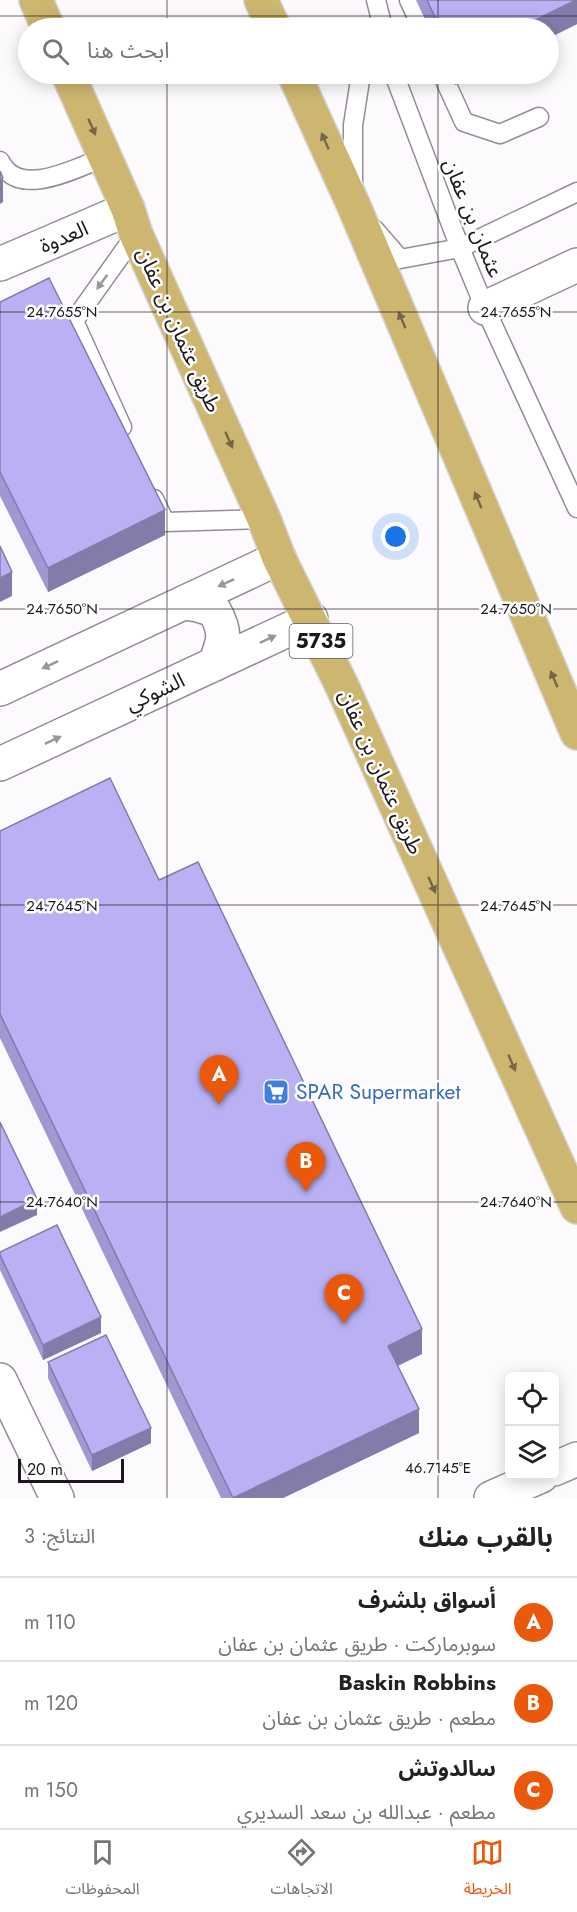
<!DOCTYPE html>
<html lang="ar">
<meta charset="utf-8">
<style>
:root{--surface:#fff;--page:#f2f2f2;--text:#222;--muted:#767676;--line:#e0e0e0;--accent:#ea580c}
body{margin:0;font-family:Jost,"Noto Sans Arabic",sans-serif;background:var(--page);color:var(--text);direction:rtl}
.controls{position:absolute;right:18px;bottom:18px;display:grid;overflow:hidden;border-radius:9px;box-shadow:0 3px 15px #0003}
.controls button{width:54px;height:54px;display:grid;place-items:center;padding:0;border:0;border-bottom:2px solid var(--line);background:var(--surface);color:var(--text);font:30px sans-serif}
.scale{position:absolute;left:18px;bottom:15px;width:106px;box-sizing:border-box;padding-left:6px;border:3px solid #1c171c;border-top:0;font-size:16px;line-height:21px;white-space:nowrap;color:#1c171c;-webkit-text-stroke:4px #fff;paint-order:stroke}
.you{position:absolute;left:396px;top:537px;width:21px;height:21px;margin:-15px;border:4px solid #fff;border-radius:50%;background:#1a73e8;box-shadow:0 0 0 9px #1a73e833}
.badge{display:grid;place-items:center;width:39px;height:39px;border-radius:50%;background:var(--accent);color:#fff;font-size:20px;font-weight:700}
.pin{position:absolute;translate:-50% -50px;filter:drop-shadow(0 2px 3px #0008)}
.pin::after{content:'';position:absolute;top:32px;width:21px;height:18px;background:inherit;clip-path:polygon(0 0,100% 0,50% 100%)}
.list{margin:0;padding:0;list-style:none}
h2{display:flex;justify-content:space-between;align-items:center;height:78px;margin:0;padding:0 24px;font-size:26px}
h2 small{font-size:20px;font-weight:400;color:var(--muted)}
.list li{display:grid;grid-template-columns:39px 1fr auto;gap:18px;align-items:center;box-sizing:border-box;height:84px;padding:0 24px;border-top:2px solid var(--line)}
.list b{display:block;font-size:22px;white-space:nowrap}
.list p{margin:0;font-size:20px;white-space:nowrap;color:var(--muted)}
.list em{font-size:20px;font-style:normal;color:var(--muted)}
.icon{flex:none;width:33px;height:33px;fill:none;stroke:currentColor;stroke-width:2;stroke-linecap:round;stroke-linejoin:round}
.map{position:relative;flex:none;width:577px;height:1498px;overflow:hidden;direction:ltr}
.search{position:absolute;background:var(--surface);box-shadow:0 3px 15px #0003;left:18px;right:18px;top:18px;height:66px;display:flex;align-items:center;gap:15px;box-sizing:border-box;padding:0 21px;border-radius:33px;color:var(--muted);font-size:22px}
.sheet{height:330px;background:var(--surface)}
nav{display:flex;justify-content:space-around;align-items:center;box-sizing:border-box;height:84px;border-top:2px solid var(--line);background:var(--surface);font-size:16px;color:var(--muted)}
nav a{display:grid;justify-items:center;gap:3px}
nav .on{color:var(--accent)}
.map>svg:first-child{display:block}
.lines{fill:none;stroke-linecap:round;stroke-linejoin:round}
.service-casing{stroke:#978a99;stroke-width:21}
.minor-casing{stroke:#978a99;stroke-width:36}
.primary-casing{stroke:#d6d5d6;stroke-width:36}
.service{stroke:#fff;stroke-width:18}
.minor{stroke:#fff;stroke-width:33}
.primary{stroke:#cdb670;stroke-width:33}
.wall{fill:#9f98d1}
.shaded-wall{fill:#827caa}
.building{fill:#b9b1f3;stroke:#827caa;stroke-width:1.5}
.oneway{fill:#746646}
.oneway2{fill:#999799}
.ticks{fill:none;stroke:#1c171c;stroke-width:1.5;stroke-opacity:0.45}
.labels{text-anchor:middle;stroke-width:5;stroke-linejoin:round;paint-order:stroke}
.shield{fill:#fff;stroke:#605d60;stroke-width:1.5}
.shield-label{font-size:20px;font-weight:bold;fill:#1c171c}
.street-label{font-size:21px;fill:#1c171c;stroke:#fff}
.shop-label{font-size:21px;fill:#366cbe;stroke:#fff;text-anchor:start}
.ticks-label{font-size:15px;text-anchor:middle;fill:#1c171c;stroke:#fff;stroke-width:5;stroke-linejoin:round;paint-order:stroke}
</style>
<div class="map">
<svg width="577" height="1498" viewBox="0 0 577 1498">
<rect width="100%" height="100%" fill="#fdfafe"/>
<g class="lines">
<g class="service-casing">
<path id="service" d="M 376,0 L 383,28
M 409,0 L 422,28
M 394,74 L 460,248 L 485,308 L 577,508
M 442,74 L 464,122 L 500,134 L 539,117
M 0,161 C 18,200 76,168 105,157
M 353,188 L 353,125 L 361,74
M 374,229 L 400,259 L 460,248 L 577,192
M 122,427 L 74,321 L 136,234
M 154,499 L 165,522 L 264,519"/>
</g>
<g class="minor-casing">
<path id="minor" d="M 0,264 L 128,209
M 485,308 L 577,265
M 183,603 L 198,605 L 214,610 C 227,633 224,640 215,664
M 0,689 L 279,558
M 0,764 L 311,619
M 0,1380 L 57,1498
M 554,1469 L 577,1459
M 491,1498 L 541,1476"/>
</g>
<g class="primary-casing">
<path id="primary" d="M 36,0 L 48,28
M 261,0 L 274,28
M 68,74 L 128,209 L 136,234 L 264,519 L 279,558 L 342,686 L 577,1207
M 294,74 L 353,204 L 577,733"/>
</g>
<use href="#service" class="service"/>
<use href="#minor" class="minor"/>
<use href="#primary" class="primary"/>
</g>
<path class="wall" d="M 416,0 L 577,0 L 577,24 L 549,38 L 549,28 L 429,28 Z
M 450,74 L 478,74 L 455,85 Z
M 0,302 L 165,535 L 48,592 L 0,496 Z
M 0,831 L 159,880 L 422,1354 L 398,1366 L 419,1433 L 283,1498 L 221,1498 L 0,1038 Z
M 0,1252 L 101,1333 L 43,1360 L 0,1270 Z
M 48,1362 L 151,1443 L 92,1471 L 48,1378 Z"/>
<path class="shaded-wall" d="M 576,0 L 577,0 L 577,24 L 549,38 L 549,28 L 519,28 Z
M 455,74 L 478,74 L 455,85 Z
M 3,178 L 3,202 L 0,204 L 0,180 Z
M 165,510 L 165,535 L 48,592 L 48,568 Z
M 12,572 L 12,596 L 0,602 L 0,578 Z
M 37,1199 L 37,1215 L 0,1232 L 0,1217 Z
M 101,1317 L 101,1333 L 43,1360 L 43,1345 Z
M 422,1329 L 422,1354 L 388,1370 L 388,1346 Z
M 419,1409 L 419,1433 L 283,1498 L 233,1498 Z
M 151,1428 L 151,1443 L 92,1471 L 92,1455 Z"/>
<path class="building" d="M 427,0 L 576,0 L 519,28 L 440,28 Z
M 0,171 L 3,178 L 0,180 Z
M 49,278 L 165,510 L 48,568 L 0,472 L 0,302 Z
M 0,546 L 12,572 L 0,578 Z
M 110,778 L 159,880 L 198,862 L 422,1329 L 388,1346 L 419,1409 L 233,1498 L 0,1014 L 0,831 Z
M 0,1122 L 37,1199 L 0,1217 Z
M 57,1225 L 101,1317 L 43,1345 L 0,1255 L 0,1252 Z
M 106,1335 L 151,1428 L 92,1455 L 48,1362 Z"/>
<defs><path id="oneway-solid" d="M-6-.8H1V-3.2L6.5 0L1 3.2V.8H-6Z" transform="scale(1.5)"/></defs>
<g class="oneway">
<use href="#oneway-solid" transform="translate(92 127) rotate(66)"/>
<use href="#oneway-solid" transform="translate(325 141) rotate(-114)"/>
<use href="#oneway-solid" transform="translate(402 320) rotate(-113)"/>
<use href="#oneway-solid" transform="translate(229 440) rotate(66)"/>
<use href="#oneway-solid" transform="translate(478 500) rotate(-113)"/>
<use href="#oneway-solid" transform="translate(554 679) rotate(-113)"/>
<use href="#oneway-solid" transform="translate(432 885) rotate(66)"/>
<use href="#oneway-solid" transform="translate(512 1063) rotate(66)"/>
</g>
<g class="oneway2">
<use href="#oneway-solid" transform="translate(102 282) rotate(126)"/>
<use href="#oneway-solid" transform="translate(226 583) rotate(155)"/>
<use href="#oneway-solid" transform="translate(268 639) rotate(-25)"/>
<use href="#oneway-solid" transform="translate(50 665) rotate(155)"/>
<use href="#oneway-solid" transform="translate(53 740) rotate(-25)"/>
</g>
<path class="ticks" d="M 167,0 L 167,28M 438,0 L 438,28M 0,16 L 577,16M 167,74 L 167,1498M 438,74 L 438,1498M 0,312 L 577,312M 0,609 L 577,609M 0,905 L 577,905M 0,1202 L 577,1202"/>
<defs>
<g id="supermarket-square" transform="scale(1.35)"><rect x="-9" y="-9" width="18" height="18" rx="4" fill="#3f7fe0" stroke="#fff"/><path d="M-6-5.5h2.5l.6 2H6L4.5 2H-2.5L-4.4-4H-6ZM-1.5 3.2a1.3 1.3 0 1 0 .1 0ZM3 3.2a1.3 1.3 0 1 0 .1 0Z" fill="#fff"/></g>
</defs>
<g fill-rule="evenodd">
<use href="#supermarket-square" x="276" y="1092"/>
</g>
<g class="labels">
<rect class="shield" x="289.5" y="624" width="63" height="34" rx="4.5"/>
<g class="shield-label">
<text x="321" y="648">5735</text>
</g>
<g class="street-label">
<text transform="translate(473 218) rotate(68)" y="7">عثمان بن عفان</text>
<text transform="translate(64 237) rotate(-23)" y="7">العدوة</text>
<text transform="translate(179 330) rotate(66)" y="7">طريق عثمان بن عفان</text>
<text transform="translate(155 692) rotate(-25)" y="7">الشوكي</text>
<text transform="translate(381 772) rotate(66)" y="7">طريق عثمان بن عفان</text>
</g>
<g class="shop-label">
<text x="296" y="1099">SPAR Supermarket</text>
</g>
</g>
<g class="ticks-label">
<text x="62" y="317">24.7655°N</text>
<text x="516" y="317">24.7655°N</text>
<text x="62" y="614">24.7650°N</text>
<text x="516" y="614">24.7650°N</text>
<text x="62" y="911">24.7645°N</text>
<text x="516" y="911">24.7645°N</text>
<text x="62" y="1207">24.7640°N</text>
<text x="516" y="1207">24.7640°N</text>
<text x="438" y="1473">46.7145°E</text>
</g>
</svg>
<div class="controls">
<button><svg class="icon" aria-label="locate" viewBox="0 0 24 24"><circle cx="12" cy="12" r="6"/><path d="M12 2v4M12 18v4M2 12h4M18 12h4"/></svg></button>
<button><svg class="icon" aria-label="layers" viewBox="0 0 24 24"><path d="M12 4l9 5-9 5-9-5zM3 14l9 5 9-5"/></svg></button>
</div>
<div class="scale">20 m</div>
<div class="you"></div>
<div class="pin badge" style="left:219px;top:1105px">A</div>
<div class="pin badge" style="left:306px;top:1192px">B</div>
<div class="pin badge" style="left:344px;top:1324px">C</div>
<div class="search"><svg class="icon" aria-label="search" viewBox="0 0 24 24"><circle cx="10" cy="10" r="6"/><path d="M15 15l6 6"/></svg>ابحث هنا</div>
</div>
<section class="sheet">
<h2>بالقرب منك<small>النتائج: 3</small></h2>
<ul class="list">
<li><span class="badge">A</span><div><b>أسواق بلشرف</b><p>سوبرماركت · طريق عثمان بن عفان</p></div><em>110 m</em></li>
<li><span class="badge">B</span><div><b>Baskin Robbins</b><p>مطعم · طريق عثمان بن عفان</p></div><em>120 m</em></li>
<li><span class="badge">C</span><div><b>سالدوتش</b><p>مطعم · عبدالله بن سعد السديري</p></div><em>150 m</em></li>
</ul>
</section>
<nav>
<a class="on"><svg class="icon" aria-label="map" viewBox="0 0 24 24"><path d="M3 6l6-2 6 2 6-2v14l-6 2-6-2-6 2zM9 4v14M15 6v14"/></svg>الخريطة</a>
<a><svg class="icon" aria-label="directions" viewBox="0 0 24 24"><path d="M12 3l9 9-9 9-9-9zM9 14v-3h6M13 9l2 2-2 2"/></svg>الاتجاهات</a>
<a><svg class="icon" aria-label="saved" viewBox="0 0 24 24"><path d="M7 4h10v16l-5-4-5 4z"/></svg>المحفوظات</a>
</nav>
